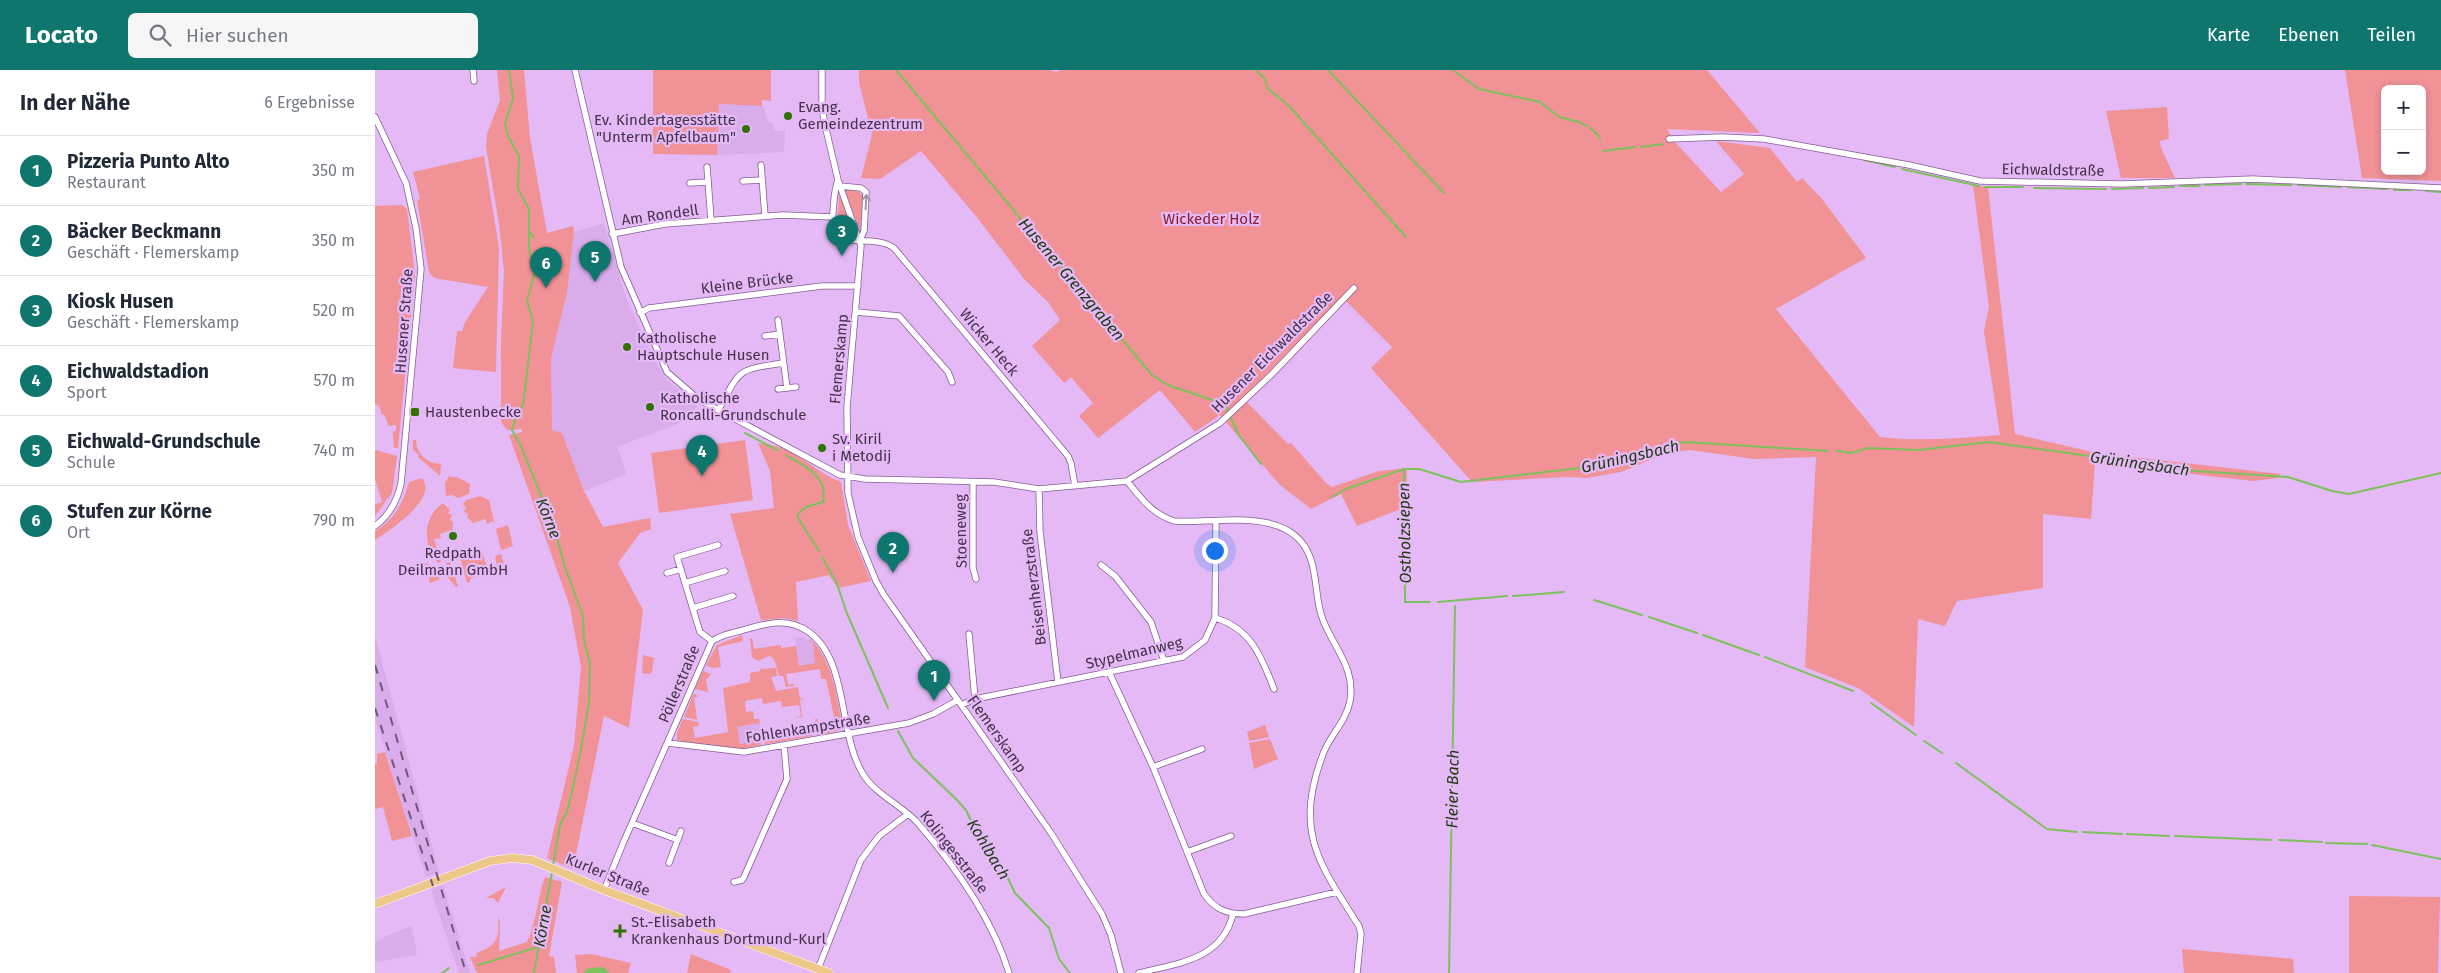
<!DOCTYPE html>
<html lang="de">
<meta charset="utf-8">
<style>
:root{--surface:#fff;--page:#f6f6f7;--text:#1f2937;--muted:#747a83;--line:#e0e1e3;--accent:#0f766e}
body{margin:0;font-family:"Fira Sans",sans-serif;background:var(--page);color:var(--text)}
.controls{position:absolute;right:15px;top:15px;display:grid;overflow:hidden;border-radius:8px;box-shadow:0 2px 8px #0003}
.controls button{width:45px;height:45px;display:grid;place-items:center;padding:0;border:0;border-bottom:1px solid var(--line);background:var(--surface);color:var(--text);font:25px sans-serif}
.you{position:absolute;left:839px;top:480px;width:18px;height:18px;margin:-12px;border:4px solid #fff;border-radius:50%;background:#1a73e8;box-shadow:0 0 0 8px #1a73e833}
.badge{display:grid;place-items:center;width:32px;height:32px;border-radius:50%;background:var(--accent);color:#fff;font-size:16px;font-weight:700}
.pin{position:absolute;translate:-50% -41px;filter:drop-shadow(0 1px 2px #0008)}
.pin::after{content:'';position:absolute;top:26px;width:18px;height:15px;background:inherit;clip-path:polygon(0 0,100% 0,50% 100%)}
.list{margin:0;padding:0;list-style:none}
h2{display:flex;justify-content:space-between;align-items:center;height:65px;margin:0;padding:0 20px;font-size:21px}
h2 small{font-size:16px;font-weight:400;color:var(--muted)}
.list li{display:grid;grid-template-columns:32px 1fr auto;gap:15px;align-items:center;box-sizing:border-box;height:70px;padding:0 20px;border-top:1px solid var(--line)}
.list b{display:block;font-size:19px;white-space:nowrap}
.list p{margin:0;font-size:16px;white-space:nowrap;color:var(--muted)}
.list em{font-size:16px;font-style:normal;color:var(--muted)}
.icon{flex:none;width:28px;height:28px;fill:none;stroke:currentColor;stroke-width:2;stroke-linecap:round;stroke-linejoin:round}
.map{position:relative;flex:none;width:2066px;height:903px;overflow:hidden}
header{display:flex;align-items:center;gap:30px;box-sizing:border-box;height:70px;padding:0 25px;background:var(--accent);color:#fff}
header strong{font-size:24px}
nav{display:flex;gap:28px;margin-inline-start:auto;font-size:18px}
.search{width:350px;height:45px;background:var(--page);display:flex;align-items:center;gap:12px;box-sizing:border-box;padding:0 18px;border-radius:8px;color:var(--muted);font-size:19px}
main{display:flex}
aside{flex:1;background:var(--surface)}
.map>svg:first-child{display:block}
.built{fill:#daacec}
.green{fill:#f19297;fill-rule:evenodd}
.water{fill:#7dc15c}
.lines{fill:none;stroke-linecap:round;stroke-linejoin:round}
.stream{stroke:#7dc15c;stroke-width:2}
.minor-casing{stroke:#845d93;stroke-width:7}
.major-casing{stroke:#fff;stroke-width:9}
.minor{stroke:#fff;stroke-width:5.5}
.major{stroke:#eec889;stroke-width:8}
.rail{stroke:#705779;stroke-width:2;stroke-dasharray:9 9;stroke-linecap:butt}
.oneway{stroke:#a298a4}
.poi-dot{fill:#337105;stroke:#e4b9f5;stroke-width:2}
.labels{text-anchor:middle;stroke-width:4.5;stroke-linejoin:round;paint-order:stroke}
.poi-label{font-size:15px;fill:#44324a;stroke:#e4b9f5;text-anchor:start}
.street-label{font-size:15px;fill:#44324a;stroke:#e4b9f5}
.park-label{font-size:15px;fill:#8b1d31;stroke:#e4b9f5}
.water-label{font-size:16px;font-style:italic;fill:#1f3911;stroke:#e4b9f5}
</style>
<header>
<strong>Locato</strong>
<div class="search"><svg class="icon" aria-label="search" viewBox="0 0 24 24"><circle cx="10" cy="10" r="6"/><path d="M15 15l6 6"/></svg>Hier suchen</div>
<nav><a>Karte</a><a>Ebenen</a><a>Teilen</a></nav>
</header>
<main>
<aside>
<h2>In der Nähe<small>6 Ergebnisse</small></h2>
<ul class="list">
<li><span class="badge">1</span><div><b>Pizzeria Punto Alto</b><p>Restaurant</p></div><em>350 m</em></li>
<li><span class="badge">2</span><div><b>Bäcker Beckmann</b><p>Geschäft · Flemerskamp</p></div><em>350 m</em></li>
<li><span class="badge">3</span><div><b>Kiosk Husen</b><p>Geschäft · Flemerskamp</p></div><em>520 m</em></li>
<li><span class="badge">4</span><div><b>Eichwaldstadion</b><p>Sport</p></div><em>570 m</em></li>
<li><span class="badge">5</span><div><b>Eichwald-Grundschule</b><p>Schule</p></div><em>740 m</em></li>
<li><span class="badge">6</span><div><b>Stufen zur Körne</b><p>Ort</p></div><em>790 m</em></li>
</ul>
</aside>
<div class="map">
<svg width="2066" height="903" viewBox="0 0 2066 903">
<rect width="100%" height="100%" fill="#e4b9f5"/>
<path class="built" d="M 344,34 L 388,36 L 393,52 L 398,53 L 398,61 L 410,61 L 409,82 L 342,85 Z
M 229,153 L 251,228 L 276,284 L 292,310 L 322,335 L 315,349 L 242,377 L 252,404 L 209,421 L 187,363 L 177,360 L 176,288 L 192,223 L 199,162 Z
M 0,566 L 64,802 L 51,807 L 0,649 Z
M 428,567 L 438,573 L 441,593 L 424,596 L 420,568 Z
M 385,653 L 385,670 L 364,674 L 362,657 Z
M 68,815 L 95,903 L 84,903 L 56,820 Z
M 37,856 L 42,885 L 0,892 L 0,872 L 11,866 Z"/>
<path class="green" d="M 122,0 L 149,0 L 155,68 L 172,163 L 198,156 L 199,162 L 192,223 L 176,288 L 177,360 L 187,363 L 209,421 L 228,457 L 275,448 L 276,459 L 265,463 L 243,493 L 268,540 L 254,658 L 229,646 L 198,799 L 172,788 L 199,676 L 206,597 L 195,537 L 134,365 L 147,362 L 147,359 L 132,360 L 126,352 L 126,271 L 129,201 L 124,154 L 111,77 L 112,64 L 125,30 Z
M 278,0 L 396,0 L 396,31 L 387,30 L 387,36 L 344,34 L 342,85 L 278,84 Z
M 484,0 L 675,0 L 681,2 L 686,0 L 1332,0 L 1385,63 L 1292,59 L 1300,72 L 1346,122 L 1369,104 L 1341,71 L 1395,78 L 1422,112 L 1427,108 L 1447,129 L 1491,188 L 1401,239 L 1505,367 C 1545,372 1584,368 1625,365 L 1609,261 L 1614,237 L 1598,115 L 1613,117 L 1640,364 L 1722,383 L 1906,404 L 1903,408 L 1878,411 L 1720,393 L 1716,449 L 1668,444 L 1668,518 L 1582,531 L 1570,556 L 1543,549 L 1539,657 L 1483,618 L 1430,597 L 1441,387 L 1379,389 L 1315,380 L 1292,383 L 1246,402 L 1212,408 L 1192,407 L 1097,412 L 996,298 L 1017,277 L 967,227 L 868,328 L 913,374 L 916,373 L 951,413 L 957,417 L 1004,401 L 1032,398 L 1031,437 L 982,456 L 966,424 L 936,439 L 905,415 L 845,345 L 820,362 L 785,320 L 723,368 L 704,346 L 718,333 L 696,307 L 689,313 L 657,276 L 685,250 L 673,232 L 650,210 L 600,145 L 546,81 L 505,109 L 486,108 L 497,64 L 484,12 Z
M 1970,0 L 2066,0 L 2066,111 L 1987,108 ZM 2010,19 L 2047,19 L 2047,101 L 2010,101 Z
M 1792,37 L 1794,69 L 1785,71 L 1786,78 L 1800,108 L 1746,108 L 1731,41 Z
M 109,86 L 124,178 L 121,302 L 78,298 L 82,261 L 87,261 L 90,252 L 113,217 L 59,208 L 54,202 L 42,130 L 45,129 L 38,102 Z
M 469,120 L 483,121 L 488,126 L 485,159 Z
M 464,125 L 480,165 L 466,164 L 462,159 Z
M 27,135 L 32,139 L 40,204 L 23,378 L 19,378 L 18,362 L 21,360 L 21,355 L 14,356 L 9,344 L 7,345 L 4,336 L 0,334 L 0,136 Z
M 38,370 L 41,370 C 41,383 52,394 66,394 L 65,406 L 43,387 L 44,385 L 38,380 Z
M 370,370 L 378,430 L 284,443 L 276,383 Z
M 383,373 C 392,375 402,376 410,379 C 431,389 445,404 466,412 L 473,455 L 496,511 L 463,518 L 454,505 L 421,512 L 423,551 L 409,548 L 386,550 L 355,444 L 399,438 L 395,401 Z
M 0,380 L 22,386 L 17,423 L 0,446 L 0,434 L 7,432 L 0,409 Z
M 74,406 L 84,408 L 95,414 L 94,424 L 83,428 L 77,425 L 71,426 L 70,413 Z
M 47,408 C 64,428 14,461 0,470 L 0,461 C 20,449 28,433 34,412 Z
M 105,426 L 114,430 L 120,456 L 118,451 L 112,454 L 111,449 L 98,453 L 92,447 L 93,444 L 89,442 L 91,437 L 88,435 L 91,430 Z
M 68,433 L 75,440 L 73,443 L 77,445 L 75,450 L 78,452 L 77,460 L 65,464 L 66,468 L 59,469 L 65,489 L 66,492 L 63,493 C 47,474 48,447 68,433 Z
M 133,455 L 138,476 L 126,480 L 121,459 Z
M 98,481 L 103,483 L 107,482 L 114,503 L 95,509 L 95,512 L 92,513 L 84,484 L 89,482 L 93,486 Z
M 126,484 L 131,501 L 124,505 L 120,486 Z
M 75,492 L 83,516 L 81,517 L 67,501 L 72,493 Z
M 50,493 L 52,493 L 65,509 L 55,513 Z
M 367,565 L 368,571 L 343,577 L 346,597 L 337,598 L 331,595 L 342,575 Z
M 377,568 L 379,579 L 406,575 L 406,578 L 421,576 L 424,596 L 440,593 L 438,573 L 434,570 L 435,569 C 458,588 461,628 468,656 L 467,660 L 442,665 L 440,649 L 443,649 L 444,660 L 461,656 L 451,609 L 446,609 L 445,599 L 411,604 L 413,615 L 419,614 L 419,616 L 411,617 L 408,606 L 404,606 L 399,589 L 394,586 L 383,591 L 377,587 L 375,569 Z
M 268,585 L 279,588 L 277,602 L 274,604 L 267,603 Z
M 401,598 L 402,606 L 396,607 L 401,621 L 423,617 L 425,628 L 429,628 L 425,630 L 427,647 L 418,648 L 426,646 L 424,635 L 407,637 L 406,631 L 388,634 L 387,628 L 370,631 L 371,642 L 378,641 L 379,649 L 384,649 L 385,653 L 362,657 L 365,674 L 385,670 L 385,665 L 386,675 L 365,679 L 307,672 L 302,669 L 302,663 L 308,649 L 323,652 L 324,656 L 318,657 L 320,668 L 353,662 L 348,618 L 375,612 L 375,603 L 385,601 L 385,599 Z
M 328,601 L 336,604 L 331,610 L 333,622 L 320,619 Z
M 319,623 L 323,627 L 319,627 L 322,650 L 309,647 Z
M 890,655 L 894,667 L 874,671 L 872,662 Z
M 436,660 L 437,666 L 390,674 L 389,667 L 391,667 L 392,671 L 412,668 L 412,664 L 414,663 L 415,668 L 433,665 L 433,661 Z
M 895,669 L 903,689 L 879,699 L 874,673 Z
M 10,682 L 37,766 L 17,771 L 8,737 L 0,739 L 0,694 L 2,693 L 2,684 Z
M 170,807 L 187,812 L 174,886 L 179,887 L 181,903 L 102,903 L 95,887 L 102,887 L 101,883 C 121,876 125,870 123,847 L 125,852 L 124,881 L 152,872 C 162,852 162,828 170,807 Z
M 131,817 L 123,833 L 118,828 L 111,828 Z
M 1974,826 L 2065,827 L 2063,903 L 1974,903 Z
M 1807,879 L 1918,889 L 1919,903 L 1809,903 Z
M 216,884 L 256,893 L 253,903 L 202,903 L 200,885 Z
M 316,884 L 356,900 L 355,903 L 312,903 Z"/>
<path class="water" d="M 225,897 L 230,898 L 234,903 L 209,903 L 211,899 Z"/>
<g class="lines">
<path class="stream" d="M 134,0 L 138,28 L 130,54 L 133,66 L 144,86 L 143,119 L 154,139 L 154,178 L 160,201 L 152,231 L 158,251 L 150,320 L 148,335 L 141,347 L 137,360 L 146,376 L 180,460 L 190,497 L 208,546 L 209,570 L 215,593 L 214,633 L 206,679 L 197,722 L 192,742 L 185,755 L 178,795
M 521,0 L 777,305 L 793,315 L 846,333 L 851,337 L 863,364 L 886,394
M 881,0 L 890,9 L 893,19 L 913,35 L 1031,167
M 953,0 L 1069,123
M 1078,0 L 1104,19 L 1165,32 L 1184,47 L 1204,52 L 1212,56
M 1215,58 L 1223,65 L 1225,69
M 1266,77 L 1288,74
M 1228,81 L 1260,77
M 1489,90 L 1520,97
M 1527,99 L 1604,116
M 1871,114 L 1916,115
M 1830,115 L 1866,114
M 1923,115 L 1966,117
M 1805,116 L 1825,116
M 1610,117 L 1648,117
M 1972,117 L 2012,119
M 1659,118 L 1731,119
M 1774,118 L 1799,117
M 1737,119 L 1768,118
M 2019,120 L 2037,120
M 2051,121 L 2066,122
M 154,162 L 159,167
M 370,363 L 402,380
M 1462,381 L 1476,383 L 1493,378 L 1543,380 L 1614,372 L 1820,401 L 1913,407 L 1957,421 L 1974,424 L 2066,403
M 411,385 C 429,395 454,407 448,432 L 431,437 L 423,444 L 423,448 L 444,481
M 1029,399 L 1030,532 L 1055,532
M 957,427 L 971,419 L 1029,399 L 1044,399 L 1086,412 L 1222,396 L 1244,392 L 1293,374 L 1311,372 L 1453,381
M 447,487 L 462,514 L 471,541 L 513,638
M 1138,526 L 1189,522
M 1219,530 L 1267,545
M 1063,532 L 1132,526
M 1274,547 L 1322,563
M 1328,565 L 1384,585
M 1390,587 L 1478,621
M 1496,633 L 1541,665
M 523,661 L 538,688 L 580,728 L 591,740 L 597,753 L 613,769 L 618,788 L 628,798 L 640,823 L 674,858 L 684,889 L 695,903
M 1549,671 L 1567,683
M 1581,693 L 1672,759 L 1702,762
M 1708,762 L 1747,764
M 1752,764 L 1794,766
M 1800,766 L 1896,770
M 1904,770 L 1947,772
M 1951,773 L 1992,774
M 1997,775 L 2066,789
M 103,895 L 163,877
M 67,903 L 74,898
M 159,903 L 177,802
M 1074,903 L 1080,536"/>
<g class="minor-casing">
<path id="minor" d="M 98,0 L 99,11
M 200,0 L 246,197 L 292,302 L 323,329 L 465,405 L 490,409 L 619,412 L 664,419 L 752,411 L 845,353 L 896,305 L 979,218
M 447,0 L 447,38 L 450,55 L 463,110 L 486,176 L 472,337 L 473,423 L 483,467 L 501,511 L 509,525 L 676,763 L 727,844 L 736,865 L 746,903
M 0,47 L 31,113 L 41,158 L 46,199 L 26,414 C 22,431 14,446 0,456
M 1294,69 L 1347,67 L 1389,69 L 1534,95 L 1605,111 L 1747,114 L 1878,109 L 2066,118
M 386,95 L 390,146
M 332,97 L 336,150
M 463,110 C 459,120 459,131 458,142 C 454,186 495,161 519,178 L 693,386 L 696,393 L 700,416
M 368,111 L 387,110
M 315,113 L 333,112
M 465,116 L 486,118 L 491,122 L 489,161 L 485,170
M 237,164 L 290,154 L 408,145 L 458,147
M 481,242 L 524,246 L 573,302 L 577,312
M 265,243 L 274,238 L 447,216 L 483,216
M 403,250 L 412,318
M 390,266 L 405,264
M 403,319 L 421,317
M 344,339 C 366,298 362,300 408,293
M 752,411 C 766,428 777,444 799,451 C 842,454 916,435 935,487 C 943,508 940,531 948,550 C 959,578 981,599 975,631 C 971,652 955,665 948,684 C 919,762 943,792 984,856 L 986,864 L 982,903
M 598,412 L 598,498 L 601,509
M 664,419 L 665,462 L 683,612
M 726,495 L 740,506 L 776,552 L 789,591
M 292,503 L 306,499
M 310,513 L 350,501
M 318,538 L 358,526
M 840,548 C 876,558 887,588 899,619
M 594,564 L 600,629
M 337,571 L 325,562 L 302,487 L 343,475
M 734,602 L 778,697 L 829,824 C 840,839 851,844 869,844 L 962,822
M 586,635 L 600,629 L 808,587 L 830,570 L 840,548 L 841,452
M 293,673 L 369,682 L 534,653 L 558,644 L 583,630
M 778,697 L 827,679
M 257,753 L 303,770
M 812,782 L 856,766
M 294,793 L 306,761
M 359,812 L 367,810 L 369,807 L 412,709 L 409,675
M 229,820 L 249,771 L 337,571 C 345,566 355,563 365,561 C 389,554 412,546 434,562 C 474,591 463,664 488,704 C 500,724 526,735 542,752 C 580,796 617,847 634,903
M 443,899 L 486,790 L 504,766 L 533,744
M 764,903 C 803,893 847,890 858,844"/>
</g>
<g class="major-casing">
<path id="major" d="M 0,834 L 115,791 L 137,788 L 157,790 L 229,820 L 454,903"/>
</g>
<use href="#minor" class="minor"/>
<use href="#major" class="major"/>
<path class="rail" d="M 0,595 L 91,903
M 0,638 L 58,816"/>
</g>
<defs><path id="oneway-shaft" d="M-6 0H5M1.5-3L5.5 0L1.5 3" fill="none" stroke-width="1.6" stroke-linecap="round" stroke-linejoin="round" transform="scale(1.25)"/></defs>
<use class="oneway" href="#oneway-shaft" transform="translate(491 132) rotate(-87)"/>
<g class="poi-dot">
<circle cx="413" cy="46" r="5"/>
<circle cx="371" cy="59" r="5"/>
<circle cx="252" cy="277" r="5"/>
<circle cx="275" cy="337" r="5"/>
<rect x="35" y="337" width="10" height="10" rx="2.5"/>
<circle cx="447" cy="378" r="5"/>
<circle cx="78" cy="466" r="5"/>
<path d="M242.5 853.5h5v5h5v5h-5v5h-5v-5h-5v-5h5z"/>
</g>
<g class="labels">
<g class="poi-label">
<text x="423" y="42">Evang.<tspan x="423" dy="17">Gemeindezentrum</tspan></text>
<text x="361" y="55" text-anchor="end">Ev. Kindertagesstätte<tspan x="361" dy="17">"Unterm Apfelbaum"</tspan></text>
<text x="262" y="273">Katholische<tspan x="262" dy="17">Hauptschule Husen</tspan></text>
<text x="285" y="333">Katholische<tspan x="285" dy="17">Roncalli-Grundschule</tspan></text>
<text x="50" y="347">Haustenbecke</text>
<text x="457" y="374">Sv. Kiril<tspan x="457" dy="17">i Metodij</tspan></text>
<text x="78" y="488" text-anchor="middle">Redpath<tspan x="78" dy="17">Deilmann GmbH</tspan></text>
<text x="256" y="857">St.-Elisabeth<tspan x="256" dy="17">Krankenhaus Dortmund-Kurl</tspan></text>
</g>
<g class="street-label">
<text transform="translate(1678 100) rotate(1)" y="5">Eichwaldstraße</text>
<text transform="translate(285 145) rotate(-8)" y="5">Am Rondell</text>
<text transform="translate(372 213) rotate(-7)" y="5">Kleine Brücke</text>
<text transform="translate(29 251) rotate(-86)" y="5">Husener Straße</text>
<text transform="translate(614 272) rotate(50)" y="5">Wicker Heck</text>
<text transform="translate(897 282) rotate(-45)" y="5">Husener Eichwaldstraße</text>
<text transform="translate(464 289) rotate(-85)" y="5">Flemerskamp</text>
<text transform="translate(586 461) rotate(-91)" y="5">Stoeneweg</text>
<text transform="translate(659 517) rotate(-97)" y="5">Beisenherzstraße</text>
<text transform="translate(759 583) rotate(-13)" y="5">Stypelmanweg</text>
<text transform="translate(304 614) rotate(-67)" y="5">Pöllerstraße</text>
<text transform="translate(433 658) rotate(-9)" y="5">Fohlenkampstraße</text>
<text transform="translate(622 664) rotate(55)" y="5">Flemerskamp</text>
<text transform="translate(579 782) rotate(52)" y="5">Kolingesstraße</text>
<text transform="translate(233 805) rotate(22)" y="5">Kurler Straße</text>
</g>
<g class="park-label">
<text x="836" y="154">Wickeder Holz</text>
</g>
<g class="water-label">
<text transform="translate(697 209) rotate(50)" y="6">Husener Grenzgraben</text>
<text transform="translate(1255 386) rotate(-13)" y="6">Grüningsbach</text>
<text transform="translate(1765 393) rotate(8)" y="6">Grüningsbach</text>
<text transform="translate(174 448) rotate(68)" y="6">Körne</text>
<text transform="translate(1029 463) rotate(-91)" y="6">Ostholzsiepen</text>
<text transform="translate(1077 719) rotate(-89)" y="6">Fleier Bach</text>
<text transform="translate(614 779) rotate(59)" y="6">Kohlbach</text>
<text transform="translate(167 856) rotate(-80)" y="6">Körne</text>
</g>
</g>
</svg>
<div class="controls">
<button>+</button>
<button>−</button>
</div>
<div class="you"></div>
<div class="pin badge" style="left:559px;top:631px">1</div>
<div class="pin badge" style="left:518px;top:503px">2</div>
<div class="pin badge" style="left:467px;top:186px">3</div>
<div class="pin badge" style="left:327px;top:406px">4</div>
<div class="pin badge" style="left:220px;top:212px">5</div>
<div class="pin badge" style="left:171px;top:218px">6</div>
</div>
</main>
